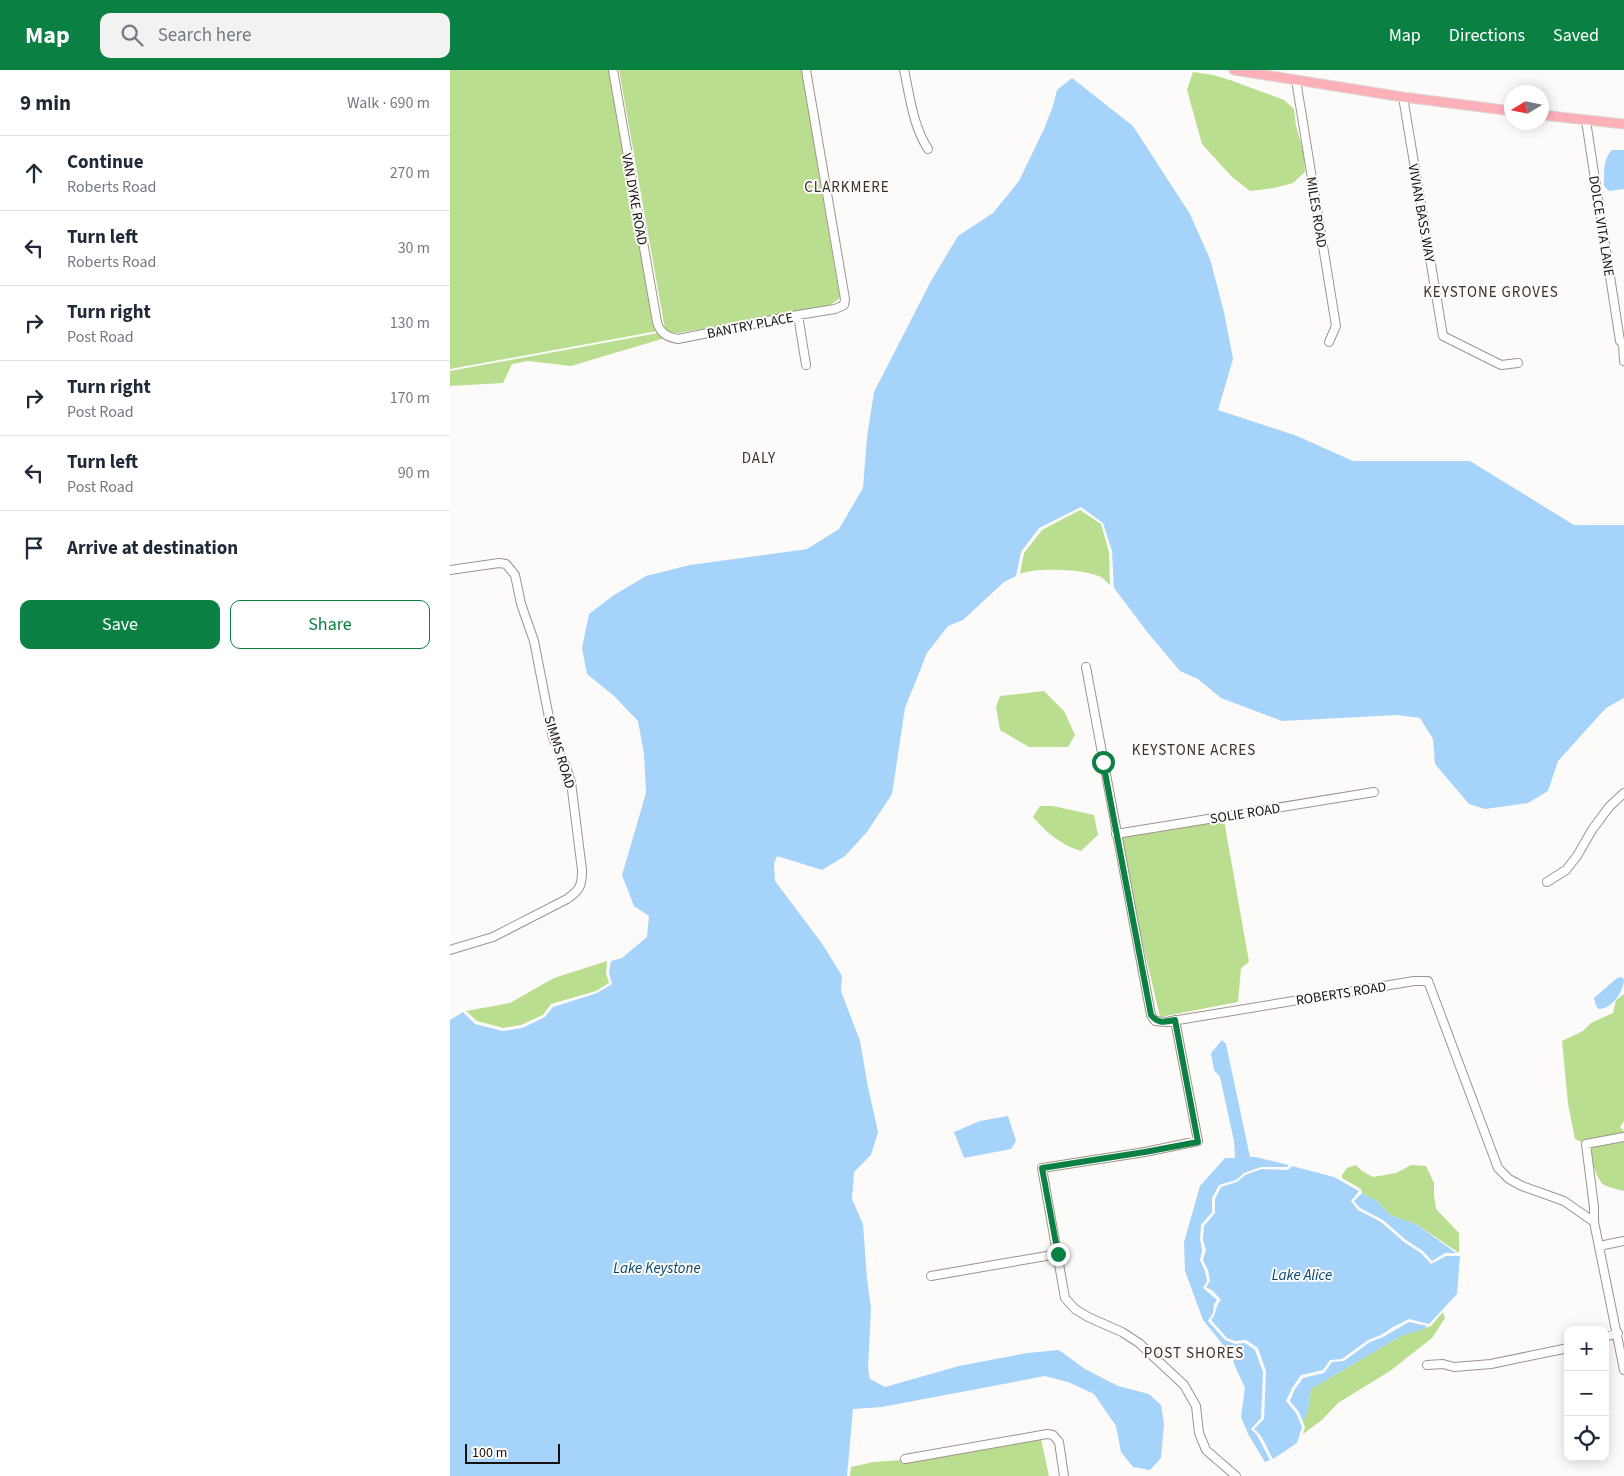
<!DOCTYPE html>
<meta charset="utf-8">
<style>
:root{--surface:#fff;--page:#f2f2f3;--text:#1f2937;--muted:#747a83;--line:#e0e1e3;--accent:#0b8043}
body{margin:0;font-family:"Source Sans 3",sans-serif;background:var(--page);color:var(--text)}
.controls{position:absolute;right:15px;bottom:15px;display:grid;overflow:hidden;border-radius:10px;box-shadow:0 2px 12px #0003}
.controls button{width:45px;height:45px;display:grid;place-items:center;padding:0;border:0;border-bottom:1px solid var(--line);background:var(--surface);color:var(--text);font:25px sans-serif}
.compass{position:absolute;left:1054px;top:15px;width:45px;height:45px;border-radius:50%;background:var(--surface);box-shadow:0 2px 12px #0003;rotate:260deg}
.scale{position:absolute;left:15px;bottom:12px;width:95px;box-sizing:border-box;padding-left:5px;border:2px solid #14100e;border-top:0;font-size:14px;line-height:18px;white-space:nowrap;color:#14100e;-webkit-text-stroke:4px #fdfbf9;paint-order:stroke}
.stop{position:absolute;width:15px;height:15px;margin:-11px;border:4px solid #0b8043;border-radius:50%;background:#fff}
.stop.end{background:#0b8043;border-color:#fff;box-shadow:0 1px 5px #0008}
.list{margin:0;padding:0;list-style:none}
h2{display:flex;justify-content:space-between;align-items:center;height:65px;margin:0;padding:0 20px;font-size:21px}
h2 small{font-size:16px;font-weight:400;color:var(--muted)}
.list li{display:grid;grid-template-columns:32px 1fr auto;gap:15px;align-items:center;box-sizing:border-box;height:75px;padding:0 20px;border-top:1px solid var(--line)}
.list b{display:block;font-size:19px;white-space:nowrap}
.list p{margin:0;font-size:16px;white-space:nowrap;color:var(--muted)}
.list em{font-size:16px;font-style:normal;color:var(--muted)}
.actions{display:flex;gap:10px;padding:15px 20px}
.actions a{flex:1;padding:11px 0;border:1px solid var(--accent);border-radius:10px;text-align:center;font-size:18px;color:var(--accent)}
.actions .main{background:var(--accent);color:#fff}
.icon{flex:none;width:28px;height:28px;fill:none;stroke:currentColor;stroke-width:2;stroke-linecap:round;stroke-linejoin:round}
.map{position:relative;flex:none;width:1174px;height:1406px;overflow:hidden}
header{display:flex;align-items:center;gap:30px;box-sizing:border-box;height:70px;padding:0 25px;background:var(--accent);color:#fff}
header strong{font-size:24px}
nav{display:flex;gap:28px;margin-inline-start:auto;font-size:18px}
.search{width:350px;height:45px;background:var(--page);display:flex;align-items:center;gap:12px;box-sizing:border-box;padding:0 18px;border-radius:10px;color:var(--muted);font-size:19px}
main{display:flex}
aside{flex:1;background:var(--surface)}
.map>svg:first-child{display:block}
.green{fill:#bade8f}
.water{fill:#a5d3fa}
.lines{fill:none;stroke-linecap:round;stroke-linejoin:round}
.minor-casing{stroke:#9f938e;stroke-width:10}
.major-casing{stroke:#d9d9d8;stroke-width:11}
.minor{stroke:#fff;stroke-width:8}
.major{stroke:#feb0b9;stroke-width:9}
.route{stroke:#0b8043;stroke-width:6}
.labels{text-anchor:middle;stroke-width:4;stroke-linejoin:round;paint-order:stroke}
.street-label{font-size:14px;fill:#14100e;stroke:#fdfbf9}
.neighbourhood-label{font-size:15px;letter-spacing:1px;fill:#3a302c;stroke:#fdfbf9}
.water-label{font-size:15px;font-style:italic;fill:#02446d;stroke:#fdfbf9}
</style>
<header>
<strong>Map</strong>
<div class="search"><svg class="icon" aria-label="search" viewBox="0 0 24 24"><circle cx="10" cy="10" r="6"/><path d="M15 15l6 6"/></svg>Search here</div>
<nav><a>Map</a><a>Directions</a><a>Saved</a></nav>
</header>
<main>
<aside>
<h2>9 min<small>Walk · 690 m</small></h2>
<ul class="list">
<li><svg class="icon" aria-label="ahead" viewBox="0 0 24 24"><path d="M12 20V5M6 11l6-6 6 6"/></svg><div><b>Continue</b><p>Roberts Road</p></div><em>270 m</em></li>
<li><svg class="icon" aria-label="left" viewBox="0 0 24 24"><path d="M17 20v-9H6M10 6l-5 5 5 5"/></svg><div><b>Turn left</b><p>Roberts Road</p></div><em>30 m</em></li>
<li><svg class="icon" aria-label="right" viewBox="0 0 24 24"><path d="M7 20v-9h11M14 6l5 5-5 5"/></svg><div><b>Turn right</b><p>Post Road</p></div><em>130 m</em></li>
<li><svg class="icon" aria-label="right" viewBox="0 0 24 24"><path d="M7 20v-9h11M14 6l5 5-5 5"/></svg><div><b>Turn right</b><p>Post Road</p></div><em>170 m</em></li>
<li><svg class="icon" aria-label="left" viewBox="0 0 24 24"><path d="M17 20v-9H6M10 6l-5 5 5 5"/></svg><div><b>Turn left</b><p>Post Road</p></div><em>90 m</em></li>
<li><svg class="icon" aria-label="arrive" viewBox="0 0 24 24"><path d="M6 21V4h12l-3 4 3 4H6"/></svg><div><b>Arrive at destination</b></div></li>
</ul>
<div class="actions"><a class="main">Save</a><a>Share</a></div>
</aside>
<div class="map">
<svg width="1174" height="1406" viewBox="0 0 1174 1406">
<rect width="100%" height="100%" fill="#fdfbf9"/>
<path class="green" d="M 0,0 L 162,0 L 184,98 L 213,260 L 0,299 Z
M 169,0 L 354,0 L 367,93 L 390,228 L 379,236 L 343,244 L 216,265 Z
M 743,2 L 763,5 L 780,10 L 834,30 L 844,39 L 846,56 L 854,84 L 855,102 L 843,113 L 824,118 L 800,121 L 782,107 L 752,74 L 737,20 Z
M 208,263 L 215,268 L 121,296 L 78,291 L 62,294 L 53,313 L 0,316 L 0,301 Z
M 630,440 L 651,454 L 659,482 L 660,515 C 658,513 654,509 651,507 C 636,499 585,497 570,504 L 574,483 L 592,460 Z
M 594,621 L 614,641 L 625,665 L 618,677 L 579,677 L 550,660 L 546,637 L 550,626 Z
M 590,736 L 603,736 L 644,745 L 648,765 L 631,781 C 611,775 597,763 583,747 Z
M 774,750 L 799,892 L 791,898 L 788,932 L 710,947 L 683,832 L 671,766 Z
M 157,891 L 156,903 L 159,913 L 146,921 L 101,934 L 93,945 L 71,955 L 53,958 L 27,951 L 16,941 L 60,933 L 104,908 Z
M 1174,924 L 1174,1051 L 1170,1057 L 1174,1061 L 1174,1064 L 1133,1073 L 1125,1069 L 1118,1034 L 1112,971 L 1133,961 L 1141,953 L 1163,943 L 1166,930 Z
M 1174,1071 L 1174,1121 C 1168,1119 1160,1118 1154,1115 C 1145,1108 1141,1087 1140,1077 Z
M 906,1095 L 912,1101 L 923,1107 L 946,1103 L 961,1095 L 976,1096 L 984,1113 L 984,1125 L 986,1139 L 1009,1163 L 1009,1183 L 966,1154 L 940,1145 L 927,1131 L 912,1123 L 911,1119 L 892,1108 L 892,1105 L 897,1098 Z
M 993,1242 L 995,1248 L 982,1268 L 940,1301 L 888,1333 L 872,1350 L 853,1364 L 855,1357 L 853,1352 L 858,1340 L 861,1319 L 951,1266 L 981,1256 Z
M 591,1369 L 599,1406 L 400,1406 L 401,1397 L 423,1392 L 452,1390 L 453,1392 Z"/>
<path class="water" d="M 622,8 L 683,56 L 740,144 L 760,189 L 774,242 L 783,289 L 768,340 L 847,366 L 903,391 L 1020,391 L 1124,455 L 1174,455 L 1174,628 L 1156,638 L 1108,691 L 1098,721 L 1078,733 L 1035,739 L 1019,734 L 985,694 L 983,669 L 970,648 L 947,645 L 832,651 L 771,628 L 748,609 L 730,601 L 698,563 L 664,518 L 662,481 L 653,453 L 631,437 L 589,458 L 571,482 L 566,506 L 554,512 L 513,550 L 498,556 L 477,583 L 455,638 L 442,724 L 417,762 L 395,786 L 372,800 L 327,786 L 324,794 L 325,811 L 373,875 L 392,906 L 391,921 L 410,971 L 418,1017 L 428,1062 L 421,1085 L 404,1102 L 402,1129 L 413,1154 L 417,1209 L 421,1238 L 418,1298 L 420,1309 L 435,1317 L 509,1296 L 577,1283 L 609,1280 L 635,1299 L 668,1316 L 699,1324 L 711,1335 L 714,1354 L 711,1388 L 700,1400 L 683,1397 L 671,1382 L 666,1356 L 644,1324 L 618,1312 L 595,1306 L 432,1337 L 403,1339 L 397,1406 L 0,1406 L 0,950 L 13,942 L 25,954 L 53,961 L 72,958 L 95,947 L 103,937 L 147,923 L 162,914 L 159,903 L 161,891 L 172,888 L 197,867 L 199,846 L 184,836 L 172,805 L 196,723 L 194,684 L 188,651 L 164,626 L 137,604 L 132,578 L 139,544 L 164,525 L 196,506 L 240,495 L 357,479 L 389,459 L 413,418 L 417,367 L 424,322 L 481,211 L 508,166 L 543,143 L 569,111 L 594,59 L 603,36 L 607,20 Z
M 1162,80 L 1174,80 L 1174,119 L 1159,121 L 1154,116 C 1154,104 1153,88 1162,80 Z
M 1171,907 L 1174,909 C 1174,921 1162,939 1149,939 L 1146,936 L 1144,928 L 1167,908 Z
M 772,970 L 776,974 L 800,1087 L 806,1087 L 839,1095 L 837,1097 L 811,1097 L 794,1103 L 786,1110 L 769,1115 L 762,1128 L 762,1142 L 751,1155 L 750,1170 L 752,1180 L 750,1190 L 755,1201 L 757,1211 L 753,1218 L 767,1230 L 764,1234 L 763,1243 L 758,1251 L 775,1270 L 785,1274 L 795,1273 L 805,1280 L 813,1302 L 811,1348 L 801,1359 L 807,1365 L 820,1390 L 815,1392 L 798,1364 L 791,1347 L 795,1318 L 784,1294 L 783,1287 L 753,1250 L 735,1201 L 734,1172 L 750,1116 L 775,1088 L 785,1088 L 784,1071 L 770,1007 L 764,1000 L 761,983 Z
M 558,1046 L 566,1071 L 561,1079 L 514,1088 L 504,1062 L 530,1051 Z
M 842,1096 L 884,1107 L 909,1121 L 901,1131 L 908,1140 L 931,1152 L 954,1172 L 971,1183 L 981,1194 L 996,1186 L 1010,1186 L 1007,1224 L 979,1254 L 959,1249 L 943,1257 L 931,1265 L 918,1270 L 892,1289 L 880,1290 L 873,1300 L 851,1305 L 842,1318 L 836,1331 L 846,1343 L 852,1357 L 847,1373 L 823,1389 C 817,1379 813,1365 804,1359 L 814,1349 L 816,1301 L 808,1278 L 796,1270 L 785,1271 L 777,1268 L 761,1250 C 767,1243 765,1236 771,1230 L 763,1221 L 756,1217 L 760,1211 L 758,1200 L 753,1190 L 756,1180 L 753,1170 L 754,1156 L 765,1143 L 765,1129 L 771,1117 L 787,1112 L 795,1105 L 812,1099 L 838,1100 Z
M 912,1123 L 927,1131 L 940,1145 L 966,1154 L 1006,1183 L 995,1183 L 982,1191 L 973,1181 L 956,1170 L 933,1150 L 910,1138 L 904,1131 Z
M 959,1252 L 977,1256 L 974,1259 L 951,1266 L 861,1319 L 858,1340 L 853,1352 L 849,1342 L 840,1331 L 845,1319 L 853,1308 L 874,1303 L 882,1292 L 894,1291 L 920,1272 L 933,1267 Z"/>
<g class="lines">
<g class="minor-casing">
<path id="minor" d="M 163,0 L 207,252 C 210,263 217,267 228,269 L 348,245 L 385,239 L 394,235 L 395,229 L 356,0
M 454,0 C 460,27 463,56 478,79
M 846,10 L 886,256 L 879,272
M 953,27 L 993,266 L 1051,295 L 1068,293
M 1136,51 L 1170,271 L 1173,274 L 1174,291
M 348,245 L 356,295
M 0,500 L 49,493 L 56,494 L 65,505 L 71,534 L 84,571 L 103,668 L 116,697 L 121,712 L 132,800 C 132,816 130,820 117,829 L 43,867 L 0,880
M 636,597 C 657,713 679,829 701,945 L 705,951 L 716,952 L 964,911 L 978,911 L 1048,1098 L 1059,1109 L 1072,1116 L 1114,1131 L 1144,1152 L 1174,1300
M 666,764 L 924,722
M 1097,812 L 1116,800 L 1127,786 L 1142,760 L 1159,737 L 1174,723
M 725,950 L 748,1071 L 695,1082 L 592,1098 L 615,1228 L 625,1239 L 638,1247 L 672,1262 L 689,1273 L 734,1315 L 746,1336 L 749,1363 L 756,1380 L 786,1406
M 1144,1152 L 1144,1137 L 1136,1074 L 1174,1067
M 1149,1176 L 1174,1171
M 481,1206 L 608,1184
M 1155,1267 L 1168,1263
M 977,1295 L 993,1294 L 1004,1297 L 1041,1294 L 1118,1278
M 455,1389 L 597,1364 L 603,1365 L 609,1372 L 614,1406"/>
</g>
<g class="major-casing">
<path id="major" d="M 784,0 L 953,27 L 1062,41
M 1092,45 L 1174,54"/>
</g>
<use href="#minor" class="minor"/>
<use href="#major" class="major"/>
</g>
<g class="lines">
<path class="route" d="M 608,1184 L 592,1098 L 695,1082 L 748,1072 L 725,950 C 714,952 708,954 701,945 L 653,692"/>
</g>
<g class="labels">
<g class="street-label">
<text transform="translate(185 129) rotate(80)" y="5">VAN DYKE ROAD</text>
<text transform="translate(867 142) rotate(81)" y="5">MILES ROAD</text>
<text transform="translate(972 143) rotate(80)" y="5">VIVIAN BASS WAY</text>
<text transform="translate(1152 156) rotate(81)" y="5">DOLCE VITA LANE</text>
<text transform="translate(300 255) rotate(-11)" y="5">BANTRY PLACE</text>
<text transform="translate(110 682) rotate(73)" y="5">SIMMS ROAD</text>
<text transform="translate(795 743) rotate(-9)" y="5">SOLIE ROAD</text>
<text transform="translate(891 923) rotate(-9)" y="5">ROBERTS ROAD</text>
</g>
<g class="neighbourhood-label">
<text x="397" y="122">CLARKMERE</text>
<text x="1041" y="227">KEYSTONE GROVES</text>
<text x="309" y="393">DALY</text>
<text x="744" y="685">KEYSTONE ACRES</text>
<text x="744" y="1288">POST SHORES</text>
</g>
<g class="water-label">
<text x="207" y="1203">Lake Keystone</text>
<text x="852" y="1210">Lake Alice</text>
</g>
</g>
</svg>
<div class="controls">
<button>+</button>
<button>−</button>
<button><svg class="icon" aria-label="locate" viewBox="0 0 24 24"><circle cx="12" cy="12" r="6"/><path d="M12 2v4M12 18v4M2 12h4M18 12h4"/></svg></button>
</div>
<svg class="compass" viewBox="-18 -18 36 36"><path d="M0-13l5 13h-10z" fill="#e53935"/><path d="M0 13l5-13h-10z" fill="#747a83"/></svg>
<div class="scale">100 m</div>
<div class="stop" style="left:653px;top:692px"></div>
<div class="stop end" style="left:608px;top:1184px"></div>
</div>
</main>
